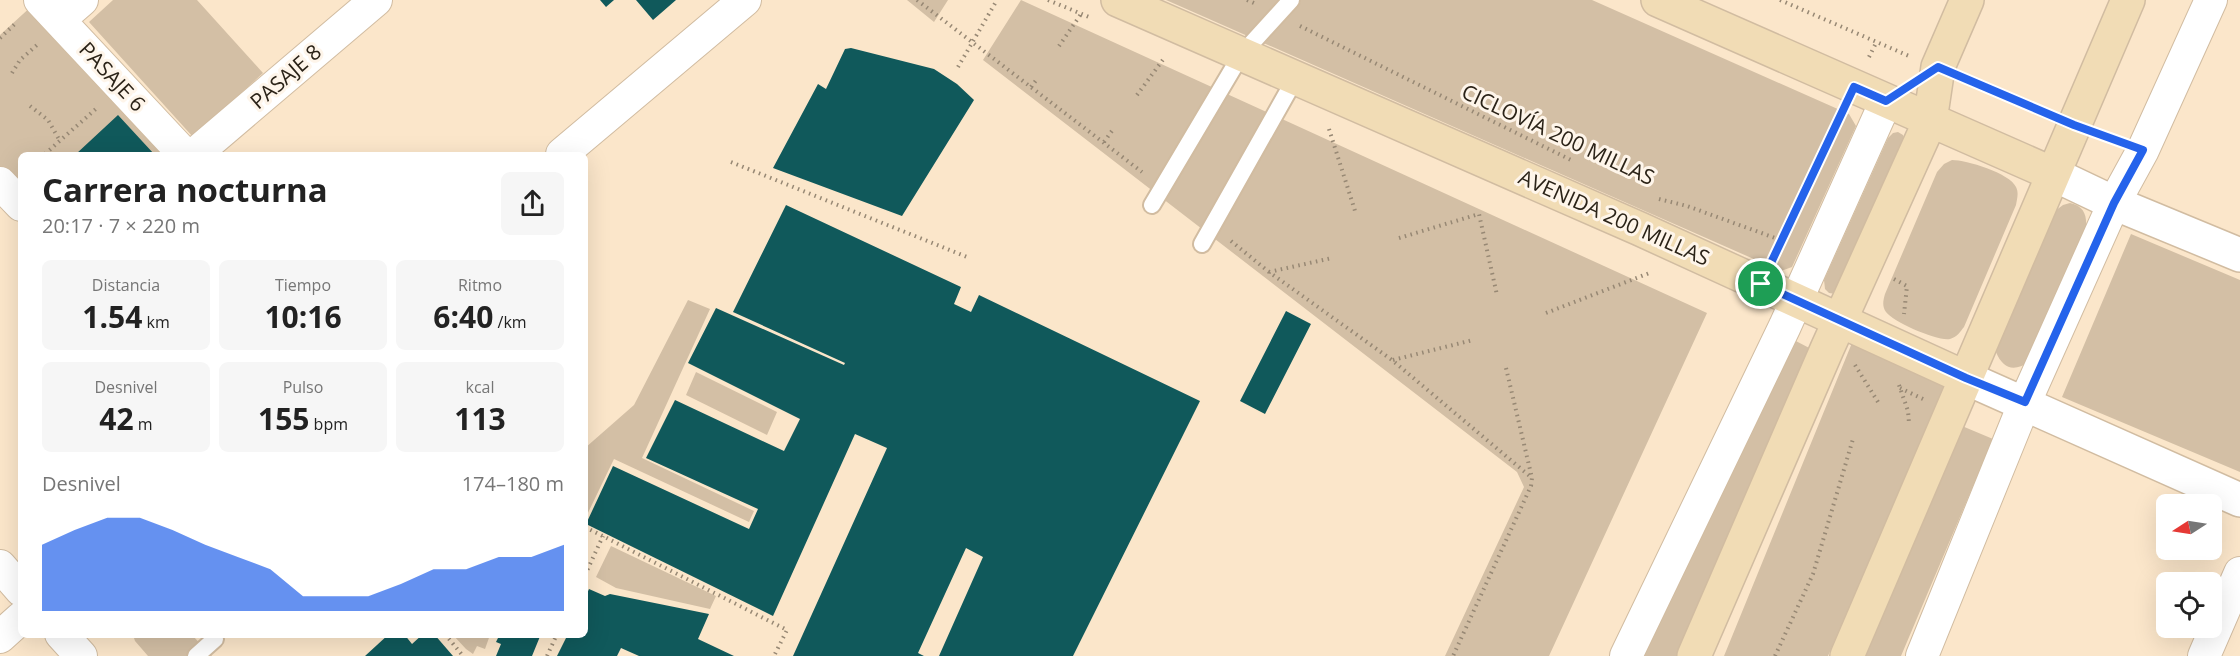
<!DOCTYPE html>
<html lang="es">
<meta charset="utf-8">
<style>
body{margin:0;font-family:"Open Sans",sans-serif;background:#f6f6f6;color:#222;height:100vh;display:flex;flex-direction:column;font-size:22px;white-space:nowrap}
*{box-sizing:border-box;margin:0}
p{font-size:20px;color:#767676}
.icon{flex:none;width:33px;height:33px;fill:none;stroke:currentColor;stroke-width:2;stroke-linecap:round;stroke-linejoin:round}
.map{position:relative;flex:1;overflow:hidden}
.drawer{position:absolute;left:18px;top:152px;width:570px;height:486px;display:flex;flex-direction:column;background:#fff;border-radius:9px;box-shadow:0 6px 24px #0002}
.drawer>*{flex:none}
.needle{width:39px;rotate:258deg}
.fabs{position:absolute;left:2156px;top:494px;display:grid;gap:12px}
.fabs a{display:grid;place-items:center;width:66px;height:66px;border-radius:9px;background:#fff;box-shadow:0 6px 24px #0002;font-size:30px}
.pin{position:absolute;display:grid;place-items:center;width:51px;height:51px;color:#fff;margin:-26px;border:3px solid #fff;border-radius:50%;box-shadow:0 2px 6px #0007}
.round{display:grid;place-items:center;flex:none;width:63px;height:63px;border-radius:9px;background:#f6f6f6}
.headline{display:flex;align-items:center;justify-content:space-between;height:102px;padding:0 24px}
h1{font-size:33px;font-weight:700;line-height:45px}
.figures{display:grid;grid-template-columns:repeat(3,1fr);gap:9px;height:102px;padding:6px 24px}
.figures div{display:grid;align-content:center;border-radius:9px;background:#f6f6f6;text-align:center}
.figures b{font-size:30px;font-weight:700}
.figures small{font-size:16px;font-weight:400}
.figures p{font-size:16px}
.chart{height:168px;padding:12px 24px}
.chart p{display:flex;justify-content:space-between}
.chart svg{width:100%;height:108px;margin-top:6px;fill:#2563eb;opacity:.7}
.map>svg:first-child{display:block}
.green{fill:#d3bfa5}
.building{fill:#10595b}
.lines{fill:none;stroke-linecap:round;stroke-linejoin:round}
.service-casing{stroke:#d1bca1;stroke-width:20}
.minor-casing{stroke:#d1bca1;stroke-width:34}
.tertiary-casing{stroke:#d1bca1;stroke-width:36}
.secondary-casing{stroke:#d1bca1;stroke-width:36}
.path{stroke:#978874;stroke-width:4;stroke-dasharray:1.5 4.5;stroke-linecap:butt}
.service{stroke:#fff;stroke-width:16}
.minor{stroke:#fff;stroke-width:32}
.tertiary{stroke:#fff;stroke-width:33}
.secondary{stroke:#f1dcb5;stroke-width:33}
.route-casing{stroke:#fff;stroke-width:12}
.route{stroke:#2563eb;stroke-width:8}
.labels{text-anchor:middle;stroke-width:6;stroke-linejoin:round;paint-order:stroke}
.street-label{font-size:21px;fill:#2b2318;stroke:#fef5ea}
</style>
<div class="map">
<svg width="2240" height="656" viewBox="0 0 2240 656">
<rect width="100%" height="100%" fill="#fbe6ca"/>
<path class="green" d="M113,0H197L263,73L193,137L89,22Z
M907,0H948L934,22Z
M1021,0L1707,313L1549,656H1445L1524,487L1517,472L983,60Z
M1166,0H1592L1849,114L1856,126L1792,267L1781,271Z
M34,4L172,154H21V193L0,170V35Z
M1898,132L1903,135L1905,141L1836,294L1829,293L1825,289L1824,280L1888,138L1893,133Z
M1952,160C1966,160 2010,173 2016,187C2019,193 2017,199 2016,205L1964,327C1960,332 1957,337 1950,339C1939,342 1893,322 1886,312C1882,306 1883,301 1885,294L1937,172L1944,164Z
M2070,203C2084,206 2087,215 2086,228L2029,362C2014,372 2003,369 1996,352L2055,211L2063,205Z
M2131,234L2240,280V472L2062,397Z
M688,300L710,309L642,458L754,511L749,522L614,459L585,519V448L634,405Z
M1854,338L1947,382L1828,656H1724Z
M1792,339L1817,352L1686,656H1643Z
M696,372L777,412L767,435L686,395Z
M1962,426L1993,439L1901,656H1865Z
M611,546L716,596L710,609L616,588L596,577Z
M133,635H192L212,656H148L135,641Z
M453,635H490L485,649L477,646L473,654L466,649Z"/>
<path class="building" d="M600,0H614L606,7Z
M636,0H676L653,20Z
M851,48L934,69L957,84L974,100L902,216L773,168L818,84L826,89L845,49Z
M118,115L154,154H76Z
M786,205L961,287L954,304L971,312L979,295L1200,401L1073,656H939L983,557L966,548L918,653L924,656H793L887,448L855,434L773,616L586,524L613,466L749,529L758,509L646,458L675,400L784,451L800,419L688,363L716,308L844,365L845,363L733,312Z
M1286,311L1311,324L1265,414L1240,401Z
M589,589L605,596L610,594L709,614L698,639L734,656H639L621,648L617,656H557L568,634H585V598Z
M389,634H404L412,644L423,634H434L453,656H365Z
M500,634H541L532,656H496L501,644L496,642Z"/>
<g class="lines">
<g class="service-casing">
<path id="service" d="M1152,205L1241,55L1291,0
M1202,244L1295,79
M196,656L215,639"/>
</g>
<g class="minor-casing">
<path id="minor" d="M40,0L184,154
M59,20L82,0
M195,154L376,0
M562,154L745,0
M0,183L21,205
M0,566L21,590
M61,634L81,656
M0,637L21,618
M1626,656L1785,326L1886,101
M1922,656L2025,402L2114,203L2143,150L2211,0
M2204,656L2240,573"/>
</g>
<g class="tertiary-casing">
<path id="tertiary" d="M2053,174L2114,203L2240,255
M1966,378L2240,500"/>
</g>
<g class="secondary-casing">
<path id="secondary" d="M1118,0L1640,229L1966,378
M1658,0L2053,174
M1694,656L1827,349L1930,121L1938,67L1967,0
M1847,656L2128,0"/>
</g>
<path class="path" d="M917,0L1142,172
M1048,0L1089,17
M1247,0L1256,4
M1780,0L1909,56
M1300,26L1573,161
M0,38L17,22
M1059,46L1081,14
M1869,57L1876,43
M958,67L997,0
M12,73L20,60L37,45
M1968,80L2044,112
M1031,87L1037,79
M1137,95L1165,57
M30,106L48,120L60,141
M1329,129L1356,214
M1104,142L1114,128
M45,154L98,107
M731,162L967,257
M1659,199L1687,206L1789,243
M1399,238L1479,214L1497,295
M1231,241L1269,272L1392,360L1532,478L1531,486L1453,656
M1774,255L1838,121
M1269,272L1332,258
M1894,279L1907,286L1904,314
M1546,313L1652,272
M1393,360L1473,340
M1855,365L1878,402
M1506,368L1532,478
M1899,385L1908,411L1909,423
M1900,388L1923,399
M585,527L787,630L774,656
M585,575L603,536
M445,634L463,656
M547,656L557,634
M1775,656L1813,574L1853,439"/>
<use href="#service" class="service"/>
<use href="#minor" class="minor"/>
<use href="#tertiary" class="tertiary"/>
<use href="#secondary" class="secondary"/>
</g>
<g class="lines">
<g class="route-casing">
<path id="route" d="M1938,67L2074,125L2143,150L2114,203L2025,402L1966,378L1761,284L1854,87L1886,101Z"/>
</g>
<use href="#route" class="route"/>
</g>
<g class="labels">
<g class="street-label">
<text transform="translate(112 77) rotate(47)" y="7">PASAJE 6</text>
<text transform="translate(286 77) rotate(-41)" y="7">PASAJE 8</text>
<text transform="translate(1558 135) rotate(25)" y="7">CICLOVÍA 200 MILLAS</text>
<text transform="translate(1614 218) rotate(24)" y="7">AVENIDA 200 MILLAS</text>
</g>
</g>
</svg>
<div class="fabs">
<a><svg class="needle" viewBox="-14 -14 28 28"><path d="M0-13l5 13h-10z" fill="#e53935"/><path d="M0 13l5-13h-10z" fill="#767676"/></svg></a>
<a><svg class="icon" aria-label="locate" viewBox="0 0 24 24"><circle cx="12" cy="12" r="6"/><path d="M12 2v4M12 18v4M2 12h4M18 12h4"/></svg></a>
</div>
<div class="pin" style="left:1761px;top:284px;background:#1e9e55"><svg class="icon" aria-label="arrive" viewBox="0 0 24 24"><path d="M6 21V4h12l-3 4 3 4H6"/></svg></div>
<section class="drawer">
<div class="headline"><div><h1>Carrera nocturna</h1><p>20:17 · 7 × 220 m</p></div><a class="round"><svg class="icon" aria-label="share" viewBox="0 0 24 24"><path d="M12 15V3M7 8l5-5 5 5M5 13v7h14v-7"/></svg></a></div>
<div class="figures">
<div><p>Distancia</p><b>1.54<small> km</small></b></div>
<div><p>Tiempo</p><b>10:16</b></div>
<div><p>Ritmo</p><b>6:40<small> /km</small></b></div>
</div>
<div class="figures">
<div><p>Desnivel</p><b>42<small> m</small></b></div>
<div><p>Pulso</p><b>155<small> bpm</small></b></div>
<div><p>kcal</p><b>113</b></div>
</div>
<div class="chart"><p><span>Desnivel</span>174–180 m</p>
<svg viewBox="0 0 160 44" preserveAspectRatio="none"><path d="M0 44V17L10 11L20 6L30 6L40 11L50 17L60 22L70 27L80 38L90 38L100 38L110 33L120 27L130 27L140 22L150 22L160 17V44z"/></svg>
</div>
</section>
</div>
